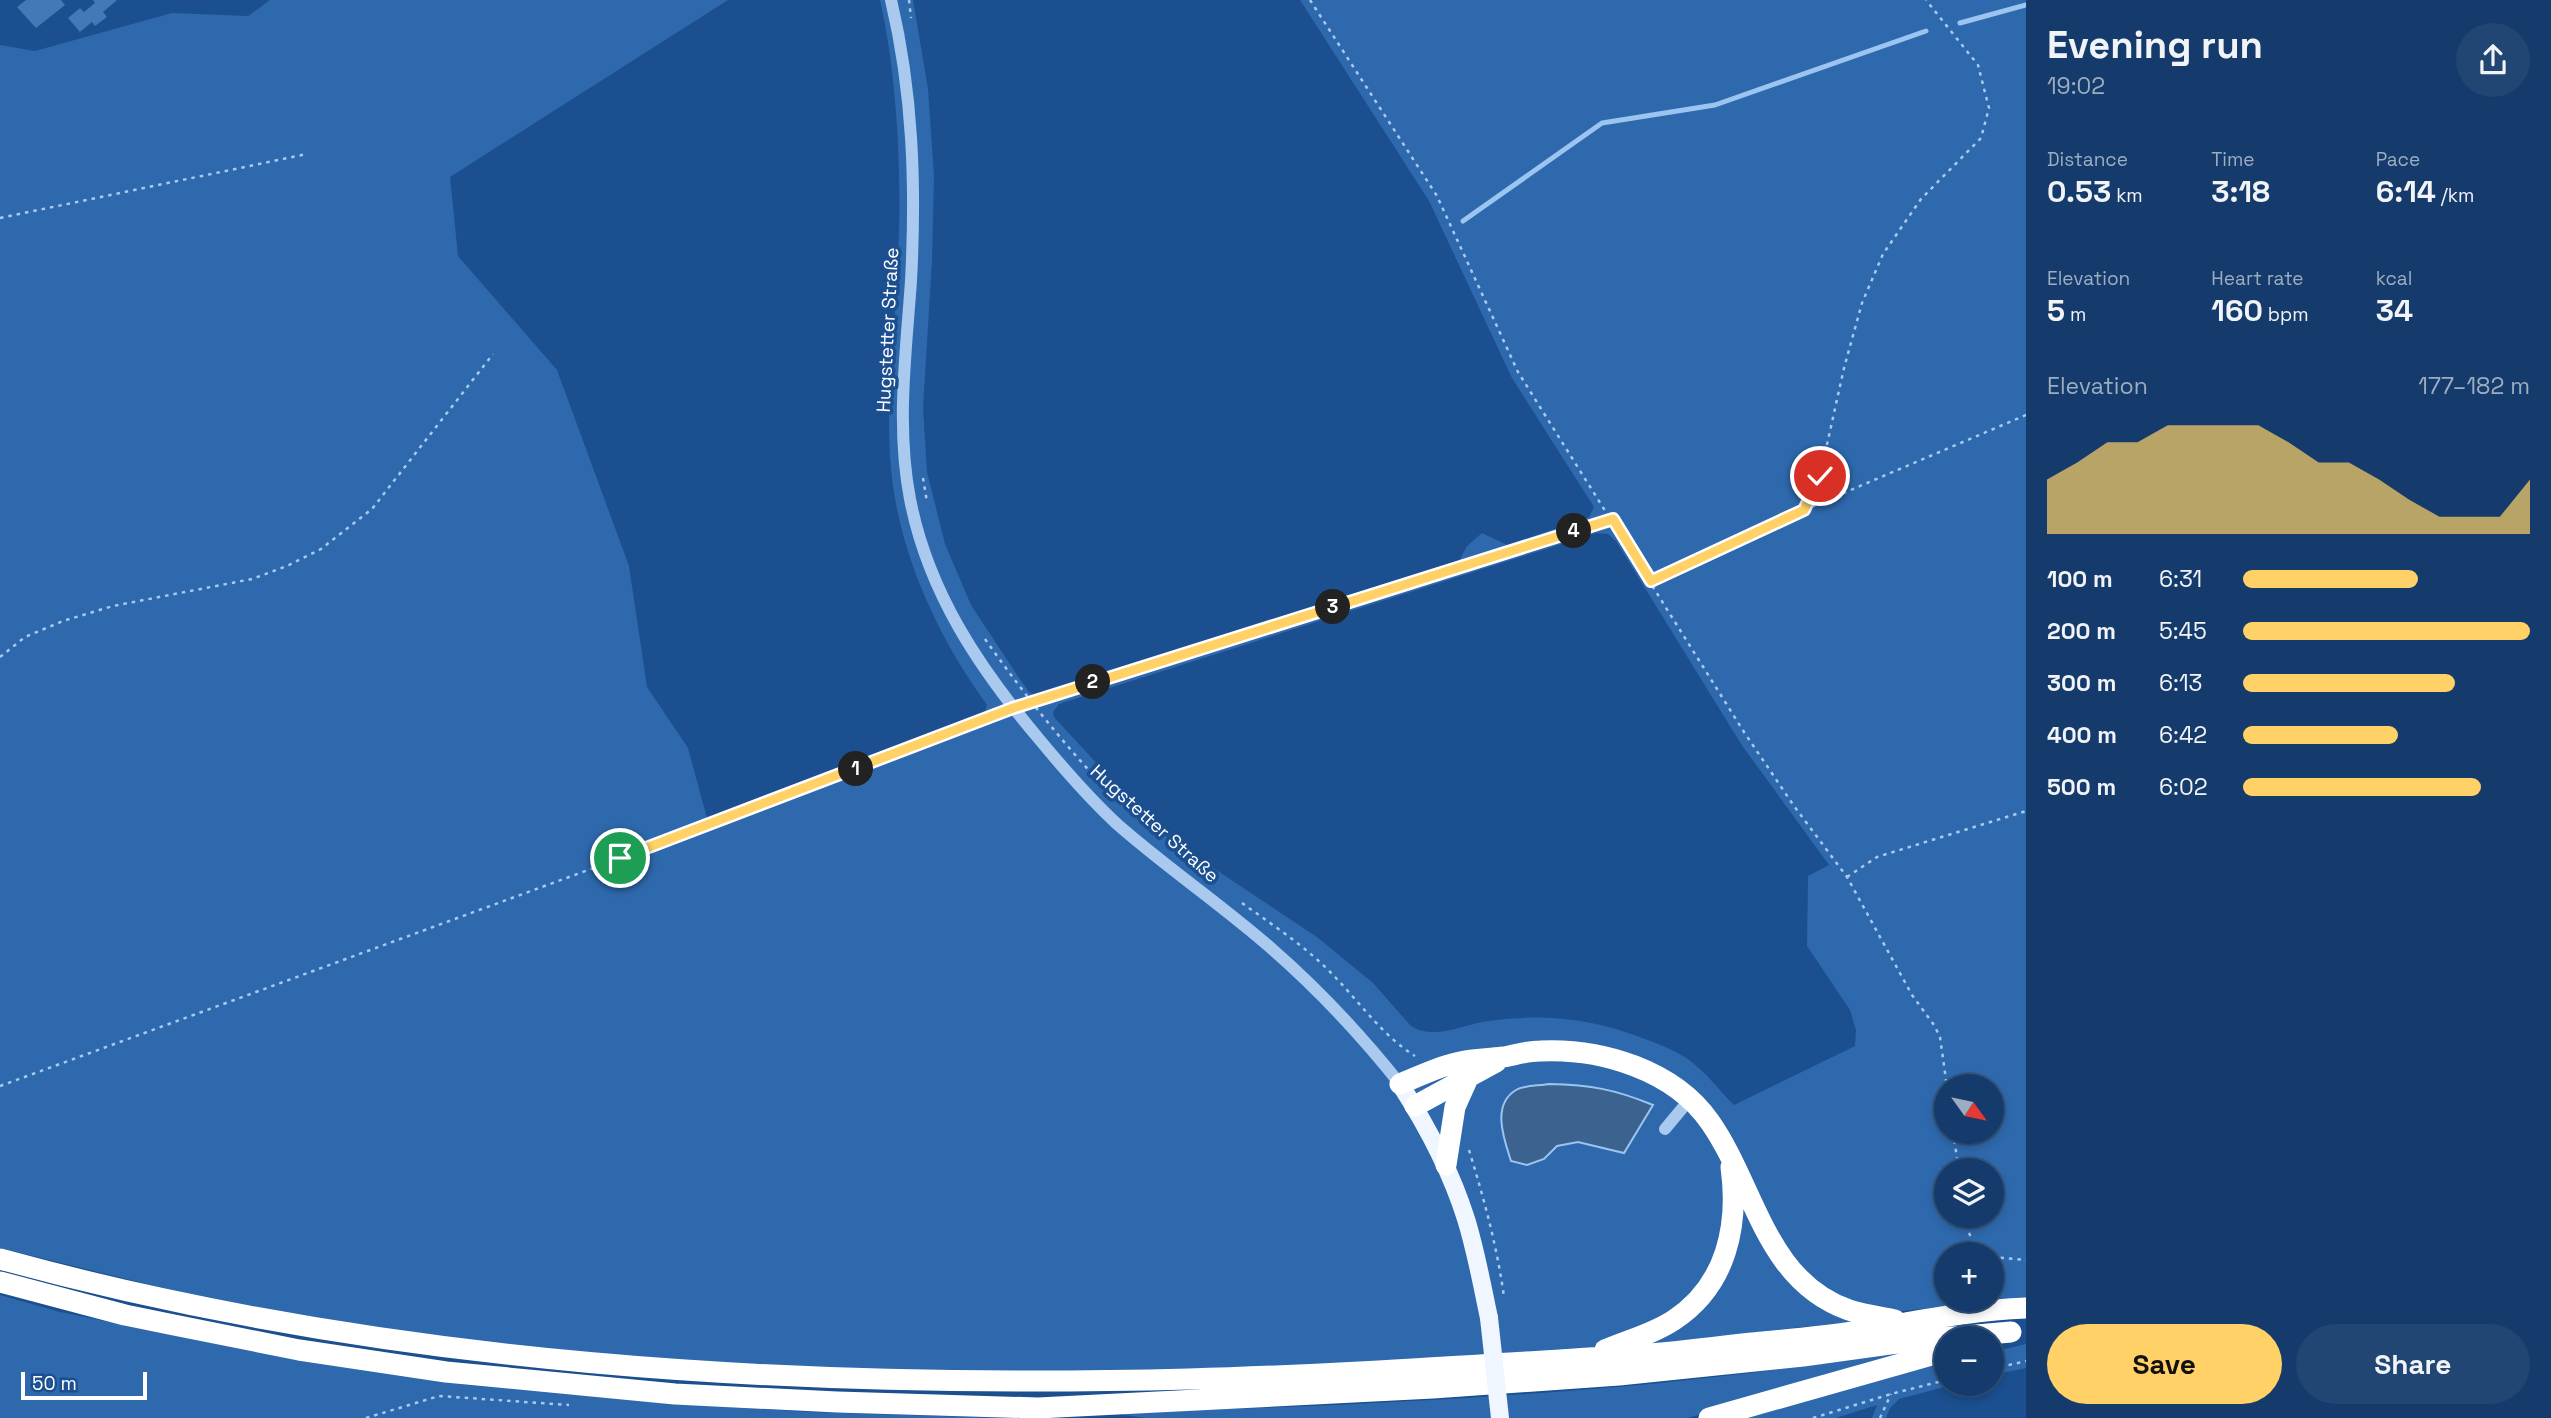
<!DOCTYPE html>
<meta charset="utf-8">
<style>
body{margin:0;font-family:"Space Grotesk",sans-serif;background:#214673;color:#f1f3f6;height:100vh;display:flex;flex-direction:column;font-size:26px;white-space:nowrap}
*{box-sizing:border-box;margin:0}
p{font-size:23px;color:#9dadc1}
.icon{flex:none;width:38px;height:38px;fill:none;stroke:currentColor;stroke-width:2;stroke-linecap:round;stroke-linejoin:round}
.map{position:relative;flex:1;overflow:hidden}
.details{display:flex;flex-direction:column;background:#143b6b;width:525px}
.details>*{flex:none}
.needle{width:46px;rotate:123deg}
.tools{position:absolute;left:1934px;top:1074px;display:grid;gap:14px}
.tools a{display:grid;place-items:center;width:70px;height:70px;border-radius:50%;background:#143b6b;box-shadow:0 4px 10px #0003,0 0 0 2px #33557e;font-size:35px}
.scale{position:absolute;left:21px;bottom:18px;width:126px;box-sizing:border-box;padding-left:7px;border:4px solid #fff;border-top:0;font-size:19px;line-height:24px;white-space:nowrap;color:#fff;-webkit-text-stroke:5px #1b4f8f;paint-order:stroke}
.pin{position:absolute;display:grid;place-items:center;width:60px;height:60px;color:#fff;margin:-30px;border:4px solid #fff;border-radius:50%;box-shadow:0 2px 7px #0007}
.km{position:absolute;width:35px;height:35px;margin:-18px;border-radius:50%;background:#222;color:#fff;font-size:19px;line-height:35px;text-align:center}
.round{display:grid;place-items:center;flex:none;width:74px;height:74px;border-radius:37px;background:#214673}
.head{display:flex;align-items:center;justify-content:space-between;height:119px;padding:0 21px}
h1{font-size:38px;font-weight:700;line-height:52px}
.stats{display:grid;grid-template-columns:repeat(3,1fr);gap:10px;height:119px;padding:7px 21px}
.stats div{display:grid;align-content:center}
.stats b{font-size:30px;font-weight:700}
.stats small{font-size:19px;font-weight:400}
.stats p{font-size:19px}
.chart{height:196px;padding:14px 21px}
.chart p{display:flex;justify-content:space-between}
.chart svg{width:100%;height:126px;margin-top:7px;fill:#ffd166;opacity:.7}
.action{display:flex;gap:14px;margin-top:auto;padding:14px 21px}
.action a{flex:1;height:80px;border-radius:42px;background:#ffd166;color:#111;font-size:28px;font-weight:700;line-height:80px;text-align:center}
.action a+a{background:#214673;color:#f1f3f6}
ul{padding:0 21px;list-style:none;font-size:23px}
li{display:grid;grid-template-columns:112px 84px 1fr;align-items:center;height:52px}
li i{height:18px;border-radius:9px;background:#ffd166}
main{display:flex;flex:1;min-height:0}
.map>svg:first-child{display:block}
.green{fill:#2e69ad;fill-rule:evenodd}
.water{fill:#3c6290;stroke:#9cc4f0;stroke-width:2}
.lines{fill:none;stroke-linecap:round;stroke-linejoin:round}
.stream{stroke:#9cc4f0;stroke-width:5}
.building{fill:#4478b7}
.path{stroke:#a9c9ee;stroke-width:2.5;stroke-dasharray:3.5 5;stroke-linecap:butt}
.minor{stroke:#a9c9ee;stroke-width:12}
.major{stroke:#f0f6ff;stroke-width:18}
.highway{stroke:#fff;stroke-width:21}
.major-bridge{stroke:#f0f6ff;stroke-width:18}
.route-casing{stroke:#fff;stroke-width:14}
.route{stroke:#ffd166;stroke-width:9}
.labels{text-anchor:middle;stroke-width:7;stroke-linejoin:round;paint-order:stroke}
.street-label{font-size:19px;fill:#fff;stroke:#1b4f8f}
</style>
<main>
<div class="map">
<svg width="2026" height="1418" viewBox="0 0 2026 1418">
<rect width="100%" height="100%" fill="#1b4f8f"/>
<path class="green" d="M270,0H728L450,177L458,256L557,370L629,566L647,687L688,748L708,822L978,719L985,712L987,705C935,633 895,545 890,456C886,390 896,324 898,259C902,177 898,80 880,0H913L928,89L934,176L932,260L923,408L927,472L945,544L971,605L1015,672L1029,692L1034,695L1454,565L1459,561L1467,546L1482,533L1507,545L1589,517L1594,507L1512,378L1429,201L1300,0H2026V1298L1893,1312L1851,1325L1811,1326L1670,1342L1472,1355L1368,1366L980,1374L610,1358L440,1338L212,1300L0,1248V45L35,51L172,13L248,16ZM1596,533L1608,534L1616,541L1741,744L1829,865L1808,876L1807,946L1850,1010L1856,1030L1855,1046L1734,1105C1720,1091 1708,1075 1693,1063C1680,1052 1661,1045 1645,1039C1594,1019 1543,1013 1489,1021C1464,1024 1434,1041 1411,1026L1373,983L1317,937L1206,863L1123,792L1054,717L1053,712L1059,704ZM1946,1087H1992V1132H1946ZM1946,1171H1992V1216H1946ZM1946,1255H1992V1300H1946Z
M0,1295L60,1312L294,1359L467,1385L678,1404L811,1412L1005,1418H0Z
M2026,1344V1368L1992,1375V1352Z
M1912,1352L1842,1376L1687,1418H1146L1124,1415V1412C1289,1408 1453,1401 1617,1387C1716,1378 1814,1365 1912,1352Z
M1946,1361V1384H1956L1899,1399L1890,1408L1886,1418H1872L1877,1405L1836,1418H1735Z"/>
<path class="water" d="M1549,1084C1591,1085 1614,1089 1653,1105L1624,1153L1578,1142L1557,1146L1544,1159L1527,1165L1511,1161C1504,1139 1491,1105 1516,1090C1524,1085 1539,1086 1549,1084Z"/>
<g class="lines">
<path class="stream" d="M1960,23L2026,5
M1463,221L1602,123L1715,105L1926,31"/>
</g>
<path class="building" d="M26,0H61L65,5L36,28L17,7Z
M93,0H117L103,12L107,17L95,26L92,22L80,32L68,18L80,8L84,12L95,3Z"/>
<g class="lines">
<path class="path" d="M909,0L911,18
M1310,0L1437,196L1518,372L1744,732L1794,806L1847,877L1912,995L1934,1025L1940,1037L1947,1087
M0,218L307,154
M923,478L927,502
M1804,510L2026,415
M1651,581L1804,510L1820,476L1844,368L1862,303L1883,254L1921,199L1981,138L1989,108L1978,65L1926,0
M985,639C1031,704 1081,767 1139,821
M0,657L25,637L63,621L113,606L252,579L287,566L321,549L372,509L493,354
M1030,702L1613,519
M1847,877L1877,857L2026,811
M1242,903C1274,926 1308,948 1335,977C1361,1004 1383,1036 1415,1056
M0,1086L708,826L1000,713
M1953,1132L1959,1171
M1469,1150C1484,1199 1497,1246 1504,1297
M1966,1216C1968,1231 1971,1247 1985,1255
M1992,1257L2026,1260
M1992,1369L2026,1361
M366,1418L439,1396L569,1405
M1813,1418L1891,1394L1946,1380
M1880,1418L1891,1394"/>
<path class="minor" d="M891,0C913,92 916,186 911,281C906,353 896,427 910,499C928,592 979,668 1039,739C1063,768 1089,798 1117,824C1167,868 1222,905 1272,949C1319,990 1361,1035 1400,1084
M1665,1129L1690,1099"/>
<path class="major" d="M1400,1084C1427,1126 1451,1171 1466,1219C1476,1251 1482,1285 1489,1318"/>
<path class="highway" d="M1400,1084C1420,1076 1439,1066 1460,1062C1474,1059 1489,1059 1503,1057C1515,1055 1527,1051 1540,1051C1601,1048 1674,1070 1710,1122C1755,1186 1765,1281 1849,1310C1864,1315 1880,1317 1895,1320
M1415,1106L1496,1062
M1446,1165L1455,1107L1468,1078
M0,1259C386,1365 790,1389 1189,1379C1339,1375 1489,1364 1639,1355C1677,1352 1714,1347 1752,1343C1785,1340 1820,1337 1853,1332C1910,1323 1968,1310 2026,1308
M0,1282L125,1315L174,1325L299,1350L446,1372L675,1394L837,1402L1038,1408L1433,1388L1619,1375L1803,1356L1919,1340L2011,1332
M1605,1350C1628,1340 1653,1334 1674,1320C1727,1285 1739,1225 1731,1167
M1709,1418L1946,1351"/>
<path class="major-bridge" d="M1489,1318L1500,1418"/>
</g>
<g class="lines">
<g class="route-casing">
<path id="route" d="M620,858L1013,708L1613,519L1651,581L1804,510L1820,476"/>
</g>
<use href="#route" class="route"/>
</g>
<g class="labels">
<g class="street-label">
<text transform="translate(887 330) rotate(-87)" y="7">Hugstetter Straße</text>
<text transform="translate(1155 823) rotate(42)" y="7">Hugstetter Straße</text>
</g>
</g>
</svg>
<div class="tools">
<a><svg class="needle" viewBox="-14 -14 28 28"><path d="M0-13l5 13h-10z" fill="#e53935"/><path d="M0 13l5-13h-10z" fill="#9dadc1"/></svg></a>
<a><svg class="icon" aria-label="layers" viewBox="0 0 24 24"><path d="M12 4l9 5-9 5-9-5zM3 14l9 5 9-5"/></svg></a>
<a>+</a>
<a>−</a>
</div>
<div class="scale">50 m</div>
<div class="pin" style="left:620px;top:858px;background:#1e9e55"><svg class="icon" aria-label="arrive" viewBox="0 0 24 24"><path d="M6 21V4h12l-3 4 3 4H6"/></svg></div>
<div class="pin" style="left:1820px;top:476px;background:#d93025"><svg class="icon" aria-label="check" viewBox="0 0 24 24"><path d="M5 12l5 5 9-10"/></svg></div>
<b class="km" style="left:856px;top:769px">1</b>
<b class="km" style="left:1093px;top:682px">2</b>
<b class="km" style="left:1333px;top:607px">3</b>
<b class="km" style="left:1574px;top:531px">4</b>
</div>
<section class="details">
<div class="head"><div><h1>Evening run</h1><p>19:02</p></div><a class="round"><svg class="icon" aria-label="share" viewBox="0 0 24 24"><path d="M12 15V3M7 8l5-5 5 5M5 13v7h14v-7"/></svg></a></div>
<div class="stats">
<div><p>Distance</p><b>0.53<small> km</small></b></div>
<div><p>Time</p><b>3:18</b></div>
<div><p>Pace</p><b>6:14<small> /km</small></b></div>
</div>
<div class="stats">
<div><p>Elevation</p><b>5<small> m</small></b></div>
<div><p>Heart rate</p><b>160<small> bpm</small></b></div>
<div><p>kcal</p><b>34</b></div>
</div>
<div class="chart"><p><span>Elevation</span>177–182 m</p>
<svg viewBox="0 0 160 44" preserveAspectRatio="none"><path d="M0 44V25L10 19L20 12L30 12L40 6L50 6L60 6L70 6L80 12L90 19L100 19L110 25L120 32L130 38L140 38L150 38L160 25V44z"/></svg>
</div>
<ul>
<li><b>100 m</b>6:31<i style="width:61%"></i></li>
<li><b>200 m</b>5:45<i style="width:100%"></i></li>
<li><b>300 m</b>6:13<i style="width:74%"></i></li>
<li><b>400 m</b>6:42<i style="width:54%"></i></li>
<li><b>500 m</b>6:02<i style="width:83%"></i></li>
</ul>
<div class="action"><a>Save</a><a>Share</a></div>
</section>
</main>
